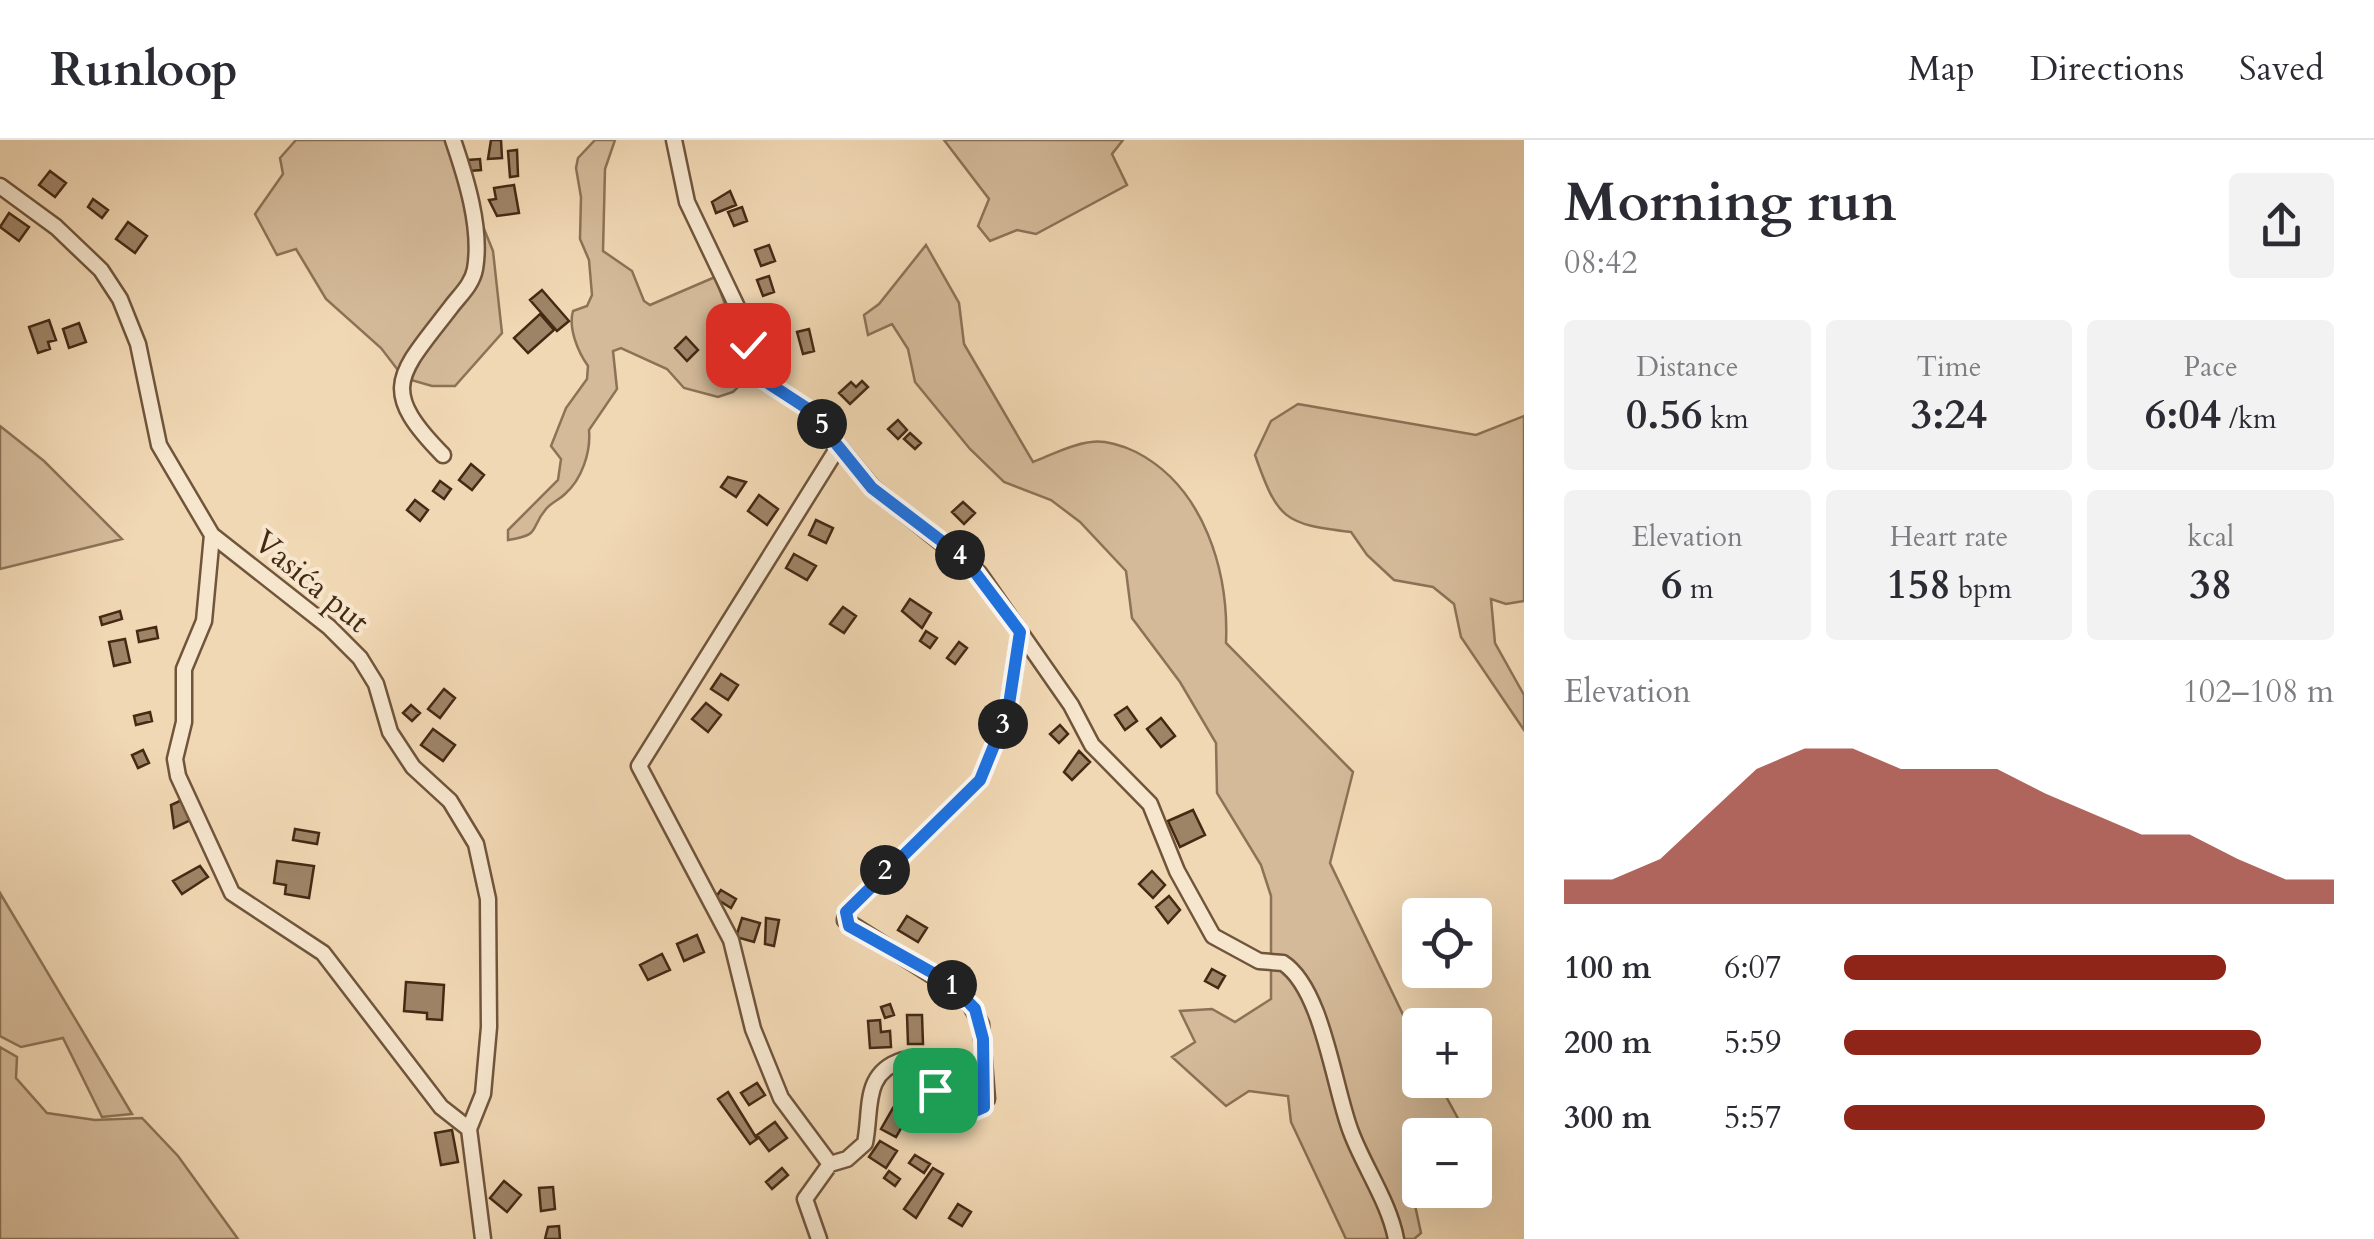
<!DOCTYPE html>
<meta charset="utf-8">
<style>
body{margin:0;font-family:Cardo,serif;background:#f2f2f3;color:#2b2b33;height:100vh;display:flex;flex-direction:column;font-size:38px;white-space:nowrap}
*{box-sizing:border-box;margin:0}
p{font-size:32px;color:#7c7c81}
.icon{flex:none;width:55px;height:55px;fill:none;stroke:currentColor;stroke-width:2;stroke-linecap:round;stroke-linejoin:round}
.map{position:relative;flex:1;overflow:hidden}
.side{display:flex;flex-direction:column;background:#fff;width:850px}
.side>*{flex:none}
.controls{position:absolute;left:1402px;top:758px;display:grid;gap:20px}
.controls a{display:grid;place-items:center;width:90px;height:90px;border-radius:10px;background:#fff;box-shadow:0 10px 40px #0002;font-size:50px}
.pin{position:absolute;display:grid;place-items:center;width:85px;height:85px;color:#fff;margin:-42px;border-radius:20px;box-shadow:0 5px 15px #0006}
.km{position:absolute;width:50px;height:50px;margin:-25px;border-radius:50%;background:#222;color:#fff;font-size:28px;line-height:50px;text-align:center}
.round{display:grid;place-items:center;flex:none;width:105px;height:105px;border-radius:10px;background:#f2f2f3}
.summary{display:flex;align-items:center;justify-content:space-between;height:170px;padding:0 40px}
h1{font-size:55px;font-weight:700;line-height:75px}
.stats{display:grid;grid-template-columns:repeat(3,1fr);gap:15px;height:170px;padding:10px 40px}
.stats div{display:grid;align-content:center;border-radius:10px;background:#f2f2f3;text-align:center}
.stats b{font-size:42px;font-weight:700}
.stats small{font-size:28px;font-weight:400}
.stats p{font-size:28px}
.chart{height:280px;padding:20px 40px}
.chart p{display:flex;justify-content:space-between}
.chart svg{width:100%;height:180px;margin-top:10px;fill:#8f2418;opacity:.7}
ul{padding:0 40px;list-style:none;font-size:32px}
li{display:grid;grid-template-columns:160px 120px 1fr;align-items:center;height:75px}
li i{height:25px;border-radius:12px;background:#8f2418}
header{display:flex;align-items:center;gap:60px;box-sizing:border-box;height:140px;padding:0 50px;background:#fff;border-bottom:2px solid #e1e1e2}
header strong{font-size:48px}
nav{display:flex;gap:55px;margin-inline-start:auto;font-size:35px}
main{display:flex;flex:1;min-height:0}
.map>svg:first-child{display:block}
.green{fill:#d4ba99;stroke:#8c7256;stroke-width:2.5}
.building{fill:#9e8467;stroke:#452913;stroke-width:2.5}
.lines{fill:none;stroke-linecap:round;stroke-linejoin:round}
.street-casing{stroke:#70553b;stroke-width:19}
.street{stroke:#f6e6ce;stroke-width:14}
.route-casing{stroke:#fff;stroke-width:20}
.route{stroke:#1a73e8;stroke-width:12}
.labels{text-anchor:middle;stroke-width:8;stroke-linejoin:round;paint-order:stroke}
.street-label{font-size:32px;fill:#452913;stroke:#f6e6ce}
</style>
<header>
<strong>Runloop</strong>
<nav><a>Map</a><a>Directions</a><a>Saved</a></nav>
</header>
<main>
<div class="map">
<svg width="1524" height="1099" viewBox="0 0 1524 1099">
<rect width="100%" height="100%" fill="#f1d8b4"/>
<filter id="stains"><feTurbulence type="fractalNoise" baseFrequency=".002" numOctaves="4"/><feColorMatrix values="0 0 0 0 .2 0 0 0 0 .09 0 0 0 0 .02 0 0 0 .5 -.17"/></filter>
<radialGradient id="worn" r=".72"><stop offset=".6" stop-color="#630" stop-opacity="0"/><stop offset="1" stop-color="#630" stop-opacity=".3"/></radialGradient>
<path class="green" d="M296,0H448L493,111L502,193L455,246H432L404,238L381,208L326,159L296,109L277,115L255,74L283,34L280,18Z
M595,0H615L605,29L603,111L632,131L644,161L650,165L715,137L751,235L733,252L718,257L684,248L667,229L621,208L613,211L617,249L589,290C591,312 582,339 565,354C559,360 552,362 546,369C529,389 542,395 508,400V390L558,340L561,319L551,306L566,268L587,239L588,226C578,212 568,188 573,171L587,166L592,155L589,120L580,99L581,57L576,28L578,18Z
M944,0H1123L1112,14L1127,45L1036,94L1017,90L990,101L978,86L989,59Z
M926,105L959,163L964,204L1033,322C1051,315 1072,304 1091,302C1105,300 1124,306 1136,312C1204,347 1229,431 1226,503L1353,632L1330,723L1420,910V940H1437L1467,995H1420V1037L1410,1042L1421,1093L1414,1099H1346L1291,982L1288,956L1249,951L1226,966L1172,917L1195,902L1180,871L1212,869L1235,882L1271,859V756L1261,725L1217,653L1216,603L1180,542L1132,478L1126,431L1080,382L1051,360L1004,342L970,309L915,242L908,209L892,184L868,195L864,175L879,164Z
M1298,264L1476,295L1524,276V461L1506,464L1491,459L1495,503L1524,555V590L1461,497L1454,464L1433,447L1394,440L1367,415L1351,392C1284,384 1278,380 1255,315L1271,281Z
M0,286L44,321L122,399L0,429Z
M0,753L132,974L102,977L63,898L21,907L0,896Z
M0,907L17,917L16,938L47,973L95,980L142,978L178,1016L238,1099H0Z"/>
<path class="building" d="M491,0H501L502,18L488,19Z
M517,10L518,36L510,37L508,11Z
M480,19L481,30L469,31L468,20Z
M50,31L66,43L55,57L39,45Z
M514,45L519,73L497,76L489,60L496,59L494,48Z
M730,51L736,65L716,73L712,62Z
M93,59L108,70L102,78L88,67Z
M742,67L747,81L734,86L728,72Z
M9,73L29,87L19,101L0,87Z
M128,82L147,96L135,113L116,99Z
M769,105L775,121L761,126L755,110Z
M769,136L774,152L763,156L757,140Z
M542,150L569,181L557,191L530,160Z
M540,174L554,190L528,213L514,198Z
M49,180L56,200L48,202L50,209L38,213L29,187Z
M79,183L86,202L69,208L63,189Z
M809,189L814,211L803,214L797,192Z
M686,197L698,210L687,221L675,208Z
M862,241L868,247L850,264L839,253L851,242L856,247Z
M898,280L907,290L898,299L888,289Z
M910,293L921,303L915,309L904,299Z
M471,324L484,335L472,350L459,340Z
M728,337L746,342L736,357L721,347Z
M440,341L451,349L444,359L433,351Z
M759,355L778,369L767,385L748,371Z
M415,360L428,370L420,381L407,370Z
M963,362L975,373L964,384L952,372Z
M816,380L833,388L826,403L809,395Z
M794,414L816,426L807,440L786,428Z
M910,459L931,473L922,488L902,471Z
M843,467L856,476L844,493L830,484Z
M120,471L122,479L102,485L100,477Z
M156,487L158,498L139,502L137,491Z
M926,491L937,498L930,508L920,501Z
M125,499L130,522L114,526L109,502Z
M959,502L967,508L955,524L947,518Z
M721,534L738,545L728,560L711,549Z
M444,549L455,558L440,578L428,569Z
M706,563L721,575L708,592L692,579Z
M411,565L420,573L412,581L403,573Z
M1127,567L1137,581L1125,590L1115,575Z
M150,572L152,581L136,585L134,576Z
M1161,578L1175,596L1161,607L1147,589Z
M1060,585L1068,594L1059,603L1050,594Z
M433,589L455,605L443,621L421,605Z
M143,610L149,623L138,628L132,615Z
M1079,611L1090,622L1072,640L1064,632Z
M182,660L191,680L174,688L171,665Z
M1193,670L1205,695L1180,707L1168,681Z
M295,689L319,693L317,704L293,700Z
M277,721L314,726L309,758L285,754L286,745L274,743Z
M200,726L208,737L182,754L173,741Z
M1152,731L1165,745L1153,758L1139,744Z
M721,750L736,759L731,768L715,758Z
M1169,756L1180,770L1168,783L1156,767Z
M907,776L927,788L918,802L898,790Z
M742,778L760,783L754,802L736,797Z
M766,778L779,780L774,806L765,804Z
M697,795L704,812L684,821L677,804Z
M662,814L670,830L648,840L640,825Z
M1212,829L1225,836L1218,848L1205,841Z
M406,842L444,845L442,880L427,879V873L404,871Z
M890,864L894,875L885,878L881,867Z
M907,875H922L923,904H908Z
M880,880L881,892L890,891L891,907L870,908L868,881Z
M757,943L765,955L749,965L741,953Z
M728,952L757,999L750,1004L718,959Z
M893,968L908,976L896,997L881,989Z
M775,982L787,998L769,1011L757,995Z
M452,990L458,1022L441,1025L435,993Z
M880,1001L897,1011L886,1028L869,1017Z
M915,1015L930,1024L924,1033L909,1023Z
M782,1028L788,1035L772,1049L766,1042Z
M933,1028L943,1034L916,1078L904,1069Z
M889,1031L900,1039L895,1046L884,1038Z
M504,1041L521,1055L507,1072L490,1058Z
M553,1047L555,1069L541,1071L539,1048Z
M958,1064L971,1072L962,1086L949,1078Z
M559,1086L560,1099H545L548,1087Z"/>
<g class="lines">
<g class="street-casing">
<path id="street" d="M674,0L687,62L740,173L762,239L808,269L873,348L979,433L1071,565L1092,605L1150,664L1177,731L1213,796L1259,821L1283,823C1323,849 1334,949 1351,992C1364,1027 1389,1062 1396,1099
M0,46L56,87L101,130L120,159L138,204L159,305L212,395L329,487L360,518L376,544L390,592L413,627L450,661L476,704L488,759L489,887L483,954L469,989L483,1099
M443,315C377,248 399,235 451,167C460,155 472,145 475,129C482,88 466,38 453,0
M212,395L204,481L184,529V582L175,619L178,636L232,753L323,813L441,967L469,989
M830,1024L781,958L753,889L731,800L639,626L837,309
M819,1099L805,1059L830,1024L847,1019L865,1003C872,968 862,933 903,920L915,923L953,968L975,971L987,959L981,884L966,857L845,780L846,772L980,640L1008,571L1020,492"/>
</g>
<use href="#street" class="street"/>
</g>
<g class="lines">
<g class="route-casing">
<path id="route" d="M748,205L762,239L808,269L872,348L965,419L1020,492L1008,571L980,640L846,772L849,786L949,842L975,869L983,899L984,967L975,971L952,968L935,950"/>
</g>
<use href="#route" class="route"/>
</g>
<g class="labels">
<g class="street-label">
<text transform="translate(312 441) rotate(40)" y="11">Vasića put</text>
</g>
</g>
<rect width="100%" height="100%" filter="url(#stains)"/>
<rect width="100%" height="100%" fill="url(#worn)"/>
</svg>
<div class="controls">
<a><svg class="icon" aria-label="locate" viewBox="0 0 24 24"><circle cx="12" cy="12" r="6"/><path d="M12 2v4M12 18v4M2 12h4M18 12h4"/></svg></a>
<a>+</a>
<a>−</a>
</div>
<div class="pin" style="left:935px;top:950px;background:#1e9e55"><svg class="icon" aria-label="arrive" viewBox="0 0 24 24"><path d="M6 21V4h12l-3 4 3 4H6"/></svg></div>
<div class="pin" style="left:748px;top:205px;background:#d93025"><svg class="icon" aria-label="check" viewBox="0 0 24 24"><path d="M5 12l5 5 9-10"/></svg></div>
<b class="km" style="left:952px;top:845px">1</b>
<b class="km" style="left:885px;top:730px">2</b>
<b class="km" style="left:1003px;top:584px">3</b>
<b class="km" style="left:960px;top:415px">4</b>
<b class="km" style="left:822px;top:284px">5</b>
</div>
<section class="side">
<div class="summary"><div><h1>Morning run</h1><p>08:42</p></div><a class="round"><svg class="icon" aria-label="share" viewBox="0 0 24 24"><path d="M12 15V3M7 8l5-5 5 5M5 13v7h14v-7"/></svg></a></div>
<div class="stats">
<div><p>Distance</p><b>0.56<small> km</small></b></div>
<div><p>Time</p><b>3:24</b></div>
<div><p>Pace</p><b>6:04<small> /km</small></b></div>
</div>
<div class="stats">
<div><p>Elevation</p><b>6<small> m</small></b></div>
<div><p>Heart rate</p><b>158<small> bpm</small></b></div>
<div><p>kcal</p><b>38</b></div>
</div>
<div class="chart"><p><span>Elevation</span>102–108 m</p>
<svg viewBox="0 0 160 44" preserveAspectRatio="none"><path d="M0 44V38L10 38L20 33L30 22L40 11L50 6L60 6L70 11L80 11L90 11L100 17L110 22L120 27L130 27L140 33L150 38L160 38V44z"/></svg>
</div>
<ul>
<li><b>100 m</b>6:07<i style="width:78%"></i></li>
<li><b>200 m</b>5:59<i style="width:85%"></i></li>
<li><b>300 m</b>5:57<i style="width:86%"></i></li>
</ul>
</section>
</main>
